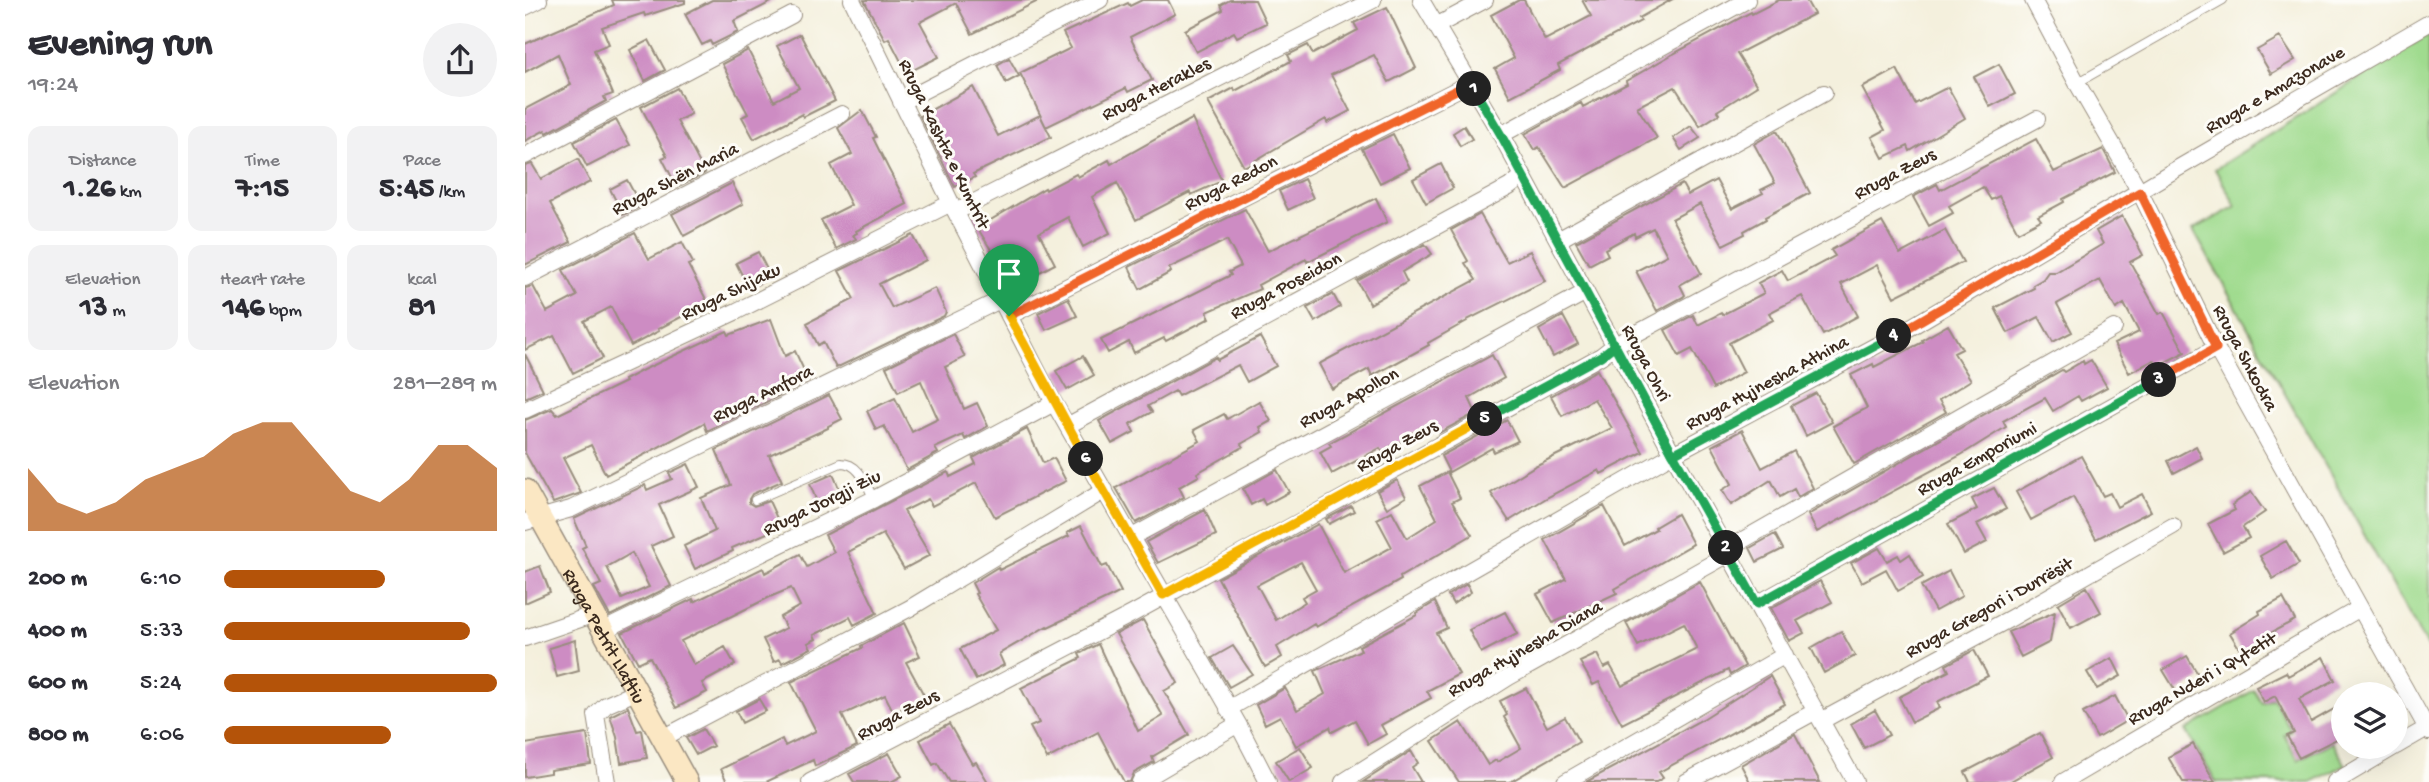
<!DOCTYPE html>
<meta charset="utf-8">
<style>
body{margin:0;font-family:"Gochi Hand",sans-serif;background:#f2f2f3;color:#2b2b33;height:100vh;display:flex;flex-direction:column;font-size:26px;white-space:nowrap}
*{box-sizing:border-box;margin:0}
p{font-size:23px;color:#7c7c81}
.icon{flex:none;width:38px;height:38px;fill:none;stroke:currentColor;stroke-width:2;stroke-linecap:round;stroke-linejoin:round}
.map{position:relative;flex:1;overflow:hidden}
.details{display:flex;flex-direction:column;background:#fff;width:525px}
.details>*{flex:none}
.fabs{position:absolute;left:1806px;top:682px;display:grid;gap:14px}
.fabs a{display:grid;place-items:center;width:77px;height:77px;border-radius:50%;background:#fff;box-shadow:0 7px 28px #0002;font-size:35px}
.pin{position:absolute;display:grid;place-items:center;width:60px;height:60px;color:#fff;margin:-72px -30px;border-radius:50% 50% 50% 0;rotate:-45deg;box-shadow:0 0 7px #0007}
.pin .icon{rotate:45deg}
.km{position:absolute;width:35px;height:35px;margin:-18px;border-radius:50%;background:#222;color:#fff;font-size:19px;line-height:35px;text-align:center}
.round{display:grid;place-items:center;flex:none;width:74px;height:74px;border-radius:37px;background:#f2f2f3}
.overview{display:flex;align-items:center;justify-content:space-between;height:119px;padding:0 28px}
h1{font-size:38px;font-weight:700;line-height:52px}
.figures{display:grid;grid-template-columns:repeat(3,1fr);gap:10px;height:119px;padding:7px 28px}
.figures div{display:grid;align-content:center;border-radius:14px;background:#f2f2f3;text-align:center}
.figures b{font-size:30px;font-weight:700}
.figures small{font-size:19px;font-weight:400}
.figures p{font-size:19px}
.chart{height:196px;padding:14px 28px}
.chart p{display:flex;justify-content:space-between}
.chart svg{width:100%;height:126px;margin-top:7px;fill:#b45309;opacity:.7}
ul{padding:0 28px;list-style:none;font-size:23px}
li{display:grid;grid-template-columns:112px 84px 1fr;align-items:center;height:52px}
li i{height:18px;border-radius:9px;background:#b45309}
main{display:flex;flex:1;min-height:0}
.map>svg:first-child{display:block}
.green{fill:#a0db8f;stroke:#6e8256;stroke-width:2}
.building{fill:#cd8cc3;fill-rule:evenodd}
.lines{fill:none;stroke-linecap:round;stroke-linejoin:round}
.service-casing{stroke:#988d7e;stroke-width:10}
.minor-casing{stroke:#988d7e;stroke-width:18}
.secondary-casing{stroke:#988d7e;stroke-width:24}
.service{stroke:#fff;stroke-width:8}
.minor{stroke:#fff;stroke-width:16}
.secondary{stroke:#fbe7c3;stroke-width:21}
.split-1-casing{stroke:#fff;stroke-width:14}
.split-2-casing{stroke:#fff;stroke-width:14}
.split-3-casing{stroke:#fff;stroke-width:14}
.split-4-casing{stroke:#fff;stroke-width:14}
.split-5-casing{stroke:#fff;stroke-width:14}
.split-6-casing{stroke:#fff;stroke-width:14}
.split-7-casing{stroke:#fff;stroke-width:14}
.split-1{stroke:#f0652b;stroke-width:9}
.split-2{stroke:#22a559;stroke-width:9}
.split-3{stroke:#22a559;stroke-width:9}
.split-4{stroke:#f0652b;stroke-width:9}
.split-5{stroke:#22a559;stroke-width:9}
.split-6{stroke:#f5b400;stroke-width:9}
.split-7{stroke:#f5b400;stroke-width:9}
.labels{text-anchor:middle;stroke-width:6;stroke-linejoin:round;paint-order:stroke}
.street-label{font-size:19px;fill:#3b2a1e;stroke:#fdfcf7}
</style>
<main>
<section class="details">
<div class="overview"><div><h1>Evening run</h1><p>19:24</p></div><a class="round"><svg class="icon" aria-label="share" viewBox="0 0 24 24"><path d="M12 15V3M7 8l5-5 5 5M5 13v7h14v-7"/></svg></a></div>
<div class="figures">
<div><p>Distance</p><b>1.26<small> km</small></b></div>
<div><p>Time</p><b>7:15</b></div>
<div><p>Pace</p><b>5:45<small> /km</small></b></div>
</div>
<div class="figures">
<div><p>Elevation</p><b>13<small> m</small></b></div>
<div><p>Heart rate</p><b>146<small> bpm</small></b></div>
<div><p>kcal</p><b>81</b></div>
</div>
<div class="chart"><p><span>Elevation</span>281–289 m</p>
<svg viewBox="0 0 160 44" preserveAspectRatio="none"><path d="M0 44V22L10 34L20 38L30 34L40 26L50 22L60 18L70 10L80 6L90 6L100 18L110 30L120 34L130 26L140 14L150 14L160 22V44z"/></svg>
</div>
<ul>
<li><b>200 m</b>6:10<i style="width:59%"></i></li>
<li><b>400 m</b>5:33<i style="width:90%"></i></li>
<li><b>600 m</b>5:24<i style="width:100%"></i></li>
<li><b>800 m</b>6:06<i style="width:61%"></i></li>
</ul>
</section>
<div class="map">
<svg width="1904" height="782" viewBox="0 0 1904 782">
<rect width="100%" height="100%" fill="#fdfcf7"/>
<filter id="ink" filterUnits="userSpaceOnUse"><feTurbulence type="fractalNoise" baseFrequency=".0143" numOctaves="2"/><feDisplacementMap in="SourceGraphic" scale="14" xChannelSelector="R" yChannelSelector="G"/><feConvolveMatrix kernelMatrix="1 2 1 2 8 2 1 2 1" color-interpolation-filters="sRGB"/></filter>
<filter id="wash" filterUnits="userSpaceOnUse"><feTurbulence type="fractalNoise" baseFrequency=".00686" numOctaves="4" result="noise"/><feDisplacementMap in="SourceGraphic" scale="28" xChannelSelector="R" yChannelSelector="G"/><feGaussianBlur stdDeviation="1.57" result="paint"/><feColorMatrix in="noise" values="0 0 0 0 0 0 0 0 0 0 0 0 0 0 0 0 0 1.4 0 .05"/><feComposite in="paint" operator="in"/></filter>
<g filter="url(#wash)">
<rect width="100%" height="100%" fill="#f4f0dd"/>
<path class="green" d="M1904,34V650L1668,230L1711,206L1690,169Z
M1729,690L1737,703L1748,698L1766,731L1759,735L1773,760L1807,742L1821,765L1786,782H1691L1661,730Z"/>
<g id="blocks">
<path class="building" d="M87,0H160V3L120,16L119,13L77,27L84,44L69,50L88,94L79,97L81,101L22,133L20,130L0,141V109L46,85L33,54L0,72V44L89,5Z
M187,0H250L209,21L213,32L187,45L185,41L177,45L160,14Z
M339,0H515L447,34L431,3L395,22L414,57L382,73L364,38L360,40Z
M617,0H643L650,14L605,37L627,80L603,92L601,88L521,127L495,73L546,48L538,33L603,3L605,6Z
M705,0H730L741,23L712,37L709,32L671,52L660,30L698,10L696,5Z
M994,0H999L1020,40L1066,16L1057,0H1146L1114,18L1116,21L1033,65L1035,70L985,97L970,69L989,58L966,15Z
M1254,0H1281L1289,14L1212,54L1232,86L1192,111L1194,114L1175,126L1150,87L1112,107L1132,138L1040,188L1014,147L1009,150L1000,134L1056,103L1058,107L1102,84L1101,81L1148,54L1226,12L1227,14Z
M862,7L891,68L864,82L849,55L806,75L825,111L802,123L801,119L719,167L683,102L709,88L710,91L766,61L763,55L783,45L788,54L833,30L829,23Z
M275,34L310,101L278,117L277,114L229,139L217,117L223,114L197,64L223,50L249,101L274,88L252,46Z
M1755,37L1770,60L1746,74L1732,50Z
M124,40L140,70L120,81L105,50Z
M484,58L494,76L481,83L472,65Z
M1474,64L1490,94L1465,107L1449,77Z
M1372,69L1390,104L1423,87L1440,118L1385,151L1383,146L1358,158L1347,137L1360,130L1337,88Z
M448,87L473,136L515,115L526,137L448,174L450,177L430,187L395,116Z
M152,88L166,114L152,121L180,173L152,187L137,158L142,156L116,107Z
M337,110L351,137L348,138L363,168L382,204L331,231L332,233L328,235L331,239L311,249L296,220L326,205L306,165L327,154L313,128Z
M667,119L697,181L666,195L665,192L611,220L592,183L567,197L585,233L558,247L543,217L514,233L530,264L482,289L469,263L473,261L445,216L451,213L457,225L520,188L521,190L551,174L553,177L584,160L586,164Z
M91,120L105,145L62,167L49,142Z
M939,126L947,139L935,146L928,133Z
M1166,126L1175,138L1156,150L1148,138Z
M1252,131L1285,193L1240,217L1241,219L1219,231L1220,234L1198,245L1175,204L1147,219L1176,273L1155,285L1160,295L1158,297L1132,311L1111,271L1142,255L1128,228L1110,237L1109,233L1080,249L1083,255L1064,265L1051,242L1157,184L1163,195L1191,180L1207,209L1238,193L1236,190L1250,183L1229,144Z
M868,134L885,168L855,183L837,149Z
M1511,139L1529,172L1578,149L1590,172L1538,199L1539,202L1513,216L1516,220L1493,232L1474,196L1466,200L1458,187L1424,206L1428,213L1404,226L1388,197L1412,184L1415,190Z
M53,159L65,182L25,203L46,242L0,265V166L7,164L16,179Z
M916,164L928,188L901,203L888,179Z
M779,179L788,198L763,210L754,191Z
M102,180L116,206L98,215L85,189Z
M207,183L218,204L159,236L147,214Z
M851,198L862,222L782,262L781,259L733,285L735,289L682,312L685,318L641,341L639,338L609,353L604,342L583,353L576,340L706,275L704,272L716,266L702,240L644,268L646,272L615,289L604,267L720,209L743,251Z
M955,214L982,262L1005,251L1020,281L942,320V321L903,343L904,345L847,376L844,369L807,389L794,364L951,280L940,263L943,261L926,230Z
M1597,216L1618,255L1605,262L1634,314L1638,312L1660,352L1633,366L1629,360L1604,373L1589,344L1614,332L1599,304L1591,309L1575,280L1532,304L1547,332L1528,342L1514,317L1483,333L1470,308L1509,288L1508,285L1518,279L1523,272H1531L1578,244L1571,231Z
M1357,222L1375,254L1420,230L1438,262L1369,297L1352,265L1316,284L1333,316L1298,335L1277,296L1244,313L1248,320L1204,343L1219,372L1188,389L1167,349L1154,356L1140,330L1168,315L1173,325L1196,313L1197,315L1239,293L1233,283L1257,270L1263,281L1310,256L1306,250Z
M110,233L124,259L157,242L168,263L163,265L183,303L133,329L134,331L106,346L86,307L59,321L78,358L48,373L29,336L0,350V288L8,286L22,312L52,296L38,270Z
M388,235L401,260L354,284L367,308L410,288L421,312L419,316L311,368L298,342L293,345L282,323L329,299L314,271Z
M900,244L907,254L877,272L882,282L845,304L832,281Z
M233,252L246,277L224,289L211,263Z
M808,294L815,307L790,322L782,308Z
M543,298L552,316L521,330L513,313Z
M1038,316L1053,344L1028,357L1014,330Z
M246,319L260,356L270,351L284,381L182,431L179,423L81,475L66,445L38,458L56,493L28,503L0,453V420L27,409L32,415L100,382L99,380L118,370L202,331L204,335Z
M1423,325L1437,349L1429,353L1446,380L1414,400L1421,412L1329,464L1308,426L1342,408L1326,375L1348,364L1349,367L1398,342L1397,340Z
M428,334L440,357L420,367L439,409L452,403L463,426L440,439L438,435L410,448L413,453L382,470L359,426L351,430L342,411L370,398L387,432L413,419L396,381L373,392L361,367Z
M735,337L751,366L722,382L713,365L653,396L650,391L623,406L627,412L605,424L609,432L587,444L574,421L691,357L692,360Z
M0,354L18,390L0,398Z
M967,355L979,378L944,398L951,413L914,433L907,423L878,438L879,440L857,451L855,448L807,474L795,452L806,446L804,443Z
M558,356L569,375L542,390L531,371Z
M1566,360L1582,387L1556,401L1553,396L1528,411L1520,398L1478,421L1481,427L1436,455L1292,532L1283,515L1537,370L1539,372L1558,361L1559,364Z
M1072,370L1118,452L1076,474L1074,470L1023,497L984,521L966,493L1010,466L1087,428L1069,399L1037,416L1026,396Z
M1291,393L1307,422L1281,436L1266,406Z
M304,395L317,419L303,426V428L244,455L257,481L227,494L224,499V503L229,506L244,501L256,527L207,548L208,551L170,569L159,546L190,531L176,498L206,485L191,450Z
M734,401L746,421L735,427L737,432L716,444L718,447L672,473L674,476L654,487L659,497L611,523L591,488L675,441L669,430L699,414L702,419Z
M982,420L993,441L969,452L967,448L924,472L916,456Z
M502,429L518,463L529,458L541,481L470,517L451,483L407,506L403,499L379,511L405,555L379,569L358,534L323,552L352,613L329,625L325,617L289,635L291,639L283,643L286,648L257,663L255,659L249,662L238,639L261,628L255,617L275,606L266,588L245,597L156,641L169,665L200,647L210,665L177,683L182,692L151,708L125,657L113,663L97,633L168,599L169,602L238,568L240,573L275,554L282,567L309,552L300,535L423,472L425,477L451,464L448,458Z
M1217,430L1237,468L1269,451L1288,488L1273,497L1269,489L1255,497L1246,480L1206,505L1197,490L1207,484L1187,446Z
M1671,446L1677,458L1649,473L1643,461Z
M1556,456L1578,496L1585,493L1592,507L1617,494L1626,511L1571,539L1548,497L1506,520L1491,492Z
M163,464L174,487L134,505L148,536L126,546L146,586L85,616L69,587L76,584L57,548L61,546L49,519L120,485L122,490L147,479L144,473ZM107,553L124,587L97,599L82,567Z
M752,470L764,492L740,505L737,499L726,505L718,489Z
M922,472L935,498L927,502L947,535L875,577L876,580L791,627L789,624L752,647L757,657L740,667L693,578L793,524L819,573L867,547L852,519L867,511L882,538L912,519L895,486ZM776,562L791,589L777,597L780,602L751,620L732,585Z
M308,474L317,495L293,505L285,484Z
M872,480L881,497L862,508L852,491Z
M1469,488L1481,509L1452,524L1462,542L1439,554L1423,524L1452,509L1447,499Z
M1726,492L1740,512L1718,527L1724,538L1698,552L1683,524L1710,510L1707,505Z
M826,506L829,511L804,524L801,519Z
M1079,506L1100,546L1131,529L1130,527L1152,514L1168,544L1090,589L1092,593L1028,623L1012,594L1041,579L1020,540Z
M680,510L691,535L633,563L621,542Z
M556,526L577,567L582,565L596,592L523,627L522,626L474,654L479,665L451,680L435,649L471,630L450,594L452,593L447,583L473,567L474,570L544,536L542,533Z
M1250,534L1258,549L1232,562L1225,548Z
M1761,541L1774,564L1748,579L1735,556Z
M1354,548L1362,561L1373,555L1376,560L1385,554L1398,577L1373,591L1361,569L1337,582L1326,563Z
M15,566L25,592L0,603V572Z
M1424,571L1437,596L1410,611L1396,586Z
M1295,581L1307,602L1272,621L1279,633L1264,641L1246,608Z
M1175,582L1220,666L1205,675L1203,670L1097,724L1074,682L1068,685L1055,662L1072,654L1079,668L1085,665L1097,686L1172,649L1159,623L1113,646L1101,623Z
M942,584L946,592L928,604L923,595Z
M1562,587L1576,612L1546,628L1533,604Z
M1758,598L1770,620L1738,637L1741,642L1719,656L1705,633L1735,614L1734,611Z
M910,602L922,628L911,633L934,674L902,691L906,698L856,725L861,734L843,744L830,720L807,732L805,727L771,746L755,716L740,724L731,705L760,688L772,710L800,694L790,671L836,650L834,646L892,615V613Z
M980,612L992,634L956,653L944,630Z
M1530,612L1525,642L1496,657L1483,632Z
M618,620L653,683L639,691L664,735L627,757L629,762L609,773L605,782H599L573,732L522,759L505,727L514,723L496,688L556,658L554,654L573,644L613,731L638,716L591,634Z
M379,623L395,656L381,662L400,697L369,713L360,695L317,715L332,746L290,766L288,760L241,782H202L196,769L257,739L260,746L291,731L266,682L337,648L336,646Z
M1316,631L1330,656L1299,673L1286,648Z
M50,640L54,671L32,677L24,648Z
M708,646L727,674L704,687L687,658Z
M1449,650L1463,676L1412,702L1415,708L1387,722L1374,697L1424,671L1421,665Z
M1662,656L1676,679L1652,693L1638,670Z
M1798,657L1810,680L1774,699L1786,722L1818,704V736L1774,758L1762,736L1769,733L1750,696L1739,702L1731,687L1761,672L1763,676Z
M1587,658L1596,676L1572,689L1562,672Z
M1245,676L1260,704L1134,772L1138,778L1131,782H1061L1178,719Z
M1001,688L1022,727L1040,717L1054,742L985,782H934L907,741L936,722L963,765L971,760L972,762L996,748L979,717L982,715L975,701Z
M1590,696L1603,720L1572,738L1558,713Z
M234,699L241,711L217,723L211,711Z
M103,707L112,731L117,730L122,758L96,763L92,737L85,716Z
M1350,710L1364,735L1339,748L1326,724Z
M424,724L447,764L451,762L463,782H424L412,763L408,765L395,740Z
M178,729L188,746L171,755L161,738Z
M1515,733L1528,757L1484,782H1445L1440,772Z
M62,734L66,764L25,770V773L0,777V744Z
M1270,734L1295,782H1225L1216,765Z
M1668,744L1690,782H1658L1643,757Z
M775,747L788,768L764,782L751,761Z
M886,751L893,763L887,767L896,782H838Z
M364,753L377,776L366,782H329L324,774Z"/>
</g>
</g>
<g filter="url(#ink)">
<use href="#blocks" fill-opacity="0" stroke="#988d7e" stroke-width="2"/>
<g class="lines">
<g class="service-casing">
<path id="service" d="M1552,83L1698,0
M230,500L316,463C335,463 341,485 349,499"/>
</g>
<g class="minor-casing">
<path id="minor" d="M327,0L426,203L529,403L713,724L743,782
M896,0L976,135L1148,454L1330,782
M1508,0L1552,83L1615,192L1691,348L1904,732
M0,7L14,0
M911,26L960,0
M376,102L575,0
M976,135L1222,0
M0,156L267,15
M432,211L848,0
M1033,240L1299,93
M0,278L317,114
M484,316L945,83
M0,410L212,311L426,203
M542,426L984,187L997,177
M0,522L46,509L475,300
M605,538L1061,292
M1202,549L1589,328
M1232,604L1691,348
M79,630L349,499L529,403
M0,638L70,614
M703,709L1148,454L1386,327L1643,174L1904,23
M1296,721L1486,618L1648,526
M138,738L385,608L580,490
M1871,746L1902,728
M82,782L71,715L81,705L113,691
M285,782L607,614L1076,356L1090,345L1512,119
M615,782L713,724
M818,782L984,677L1204,554
M1040,782L1260,655
M1161,782L1291,711
M1538,782L1835,608
M1810,782L1869,747"/>
</g>
<g class="secondary-casing">
<g id="secondary">
<path id="s1" d="M0,490L162,782"/>
</g>
</g>
<use href="#service" class="service"/>
<use href="#minor" class="minor"/>
<use href="#secondary" class="secondary"/>
</g>
</g>
<g class="lines" filter="url(#ink)">
<g class="split-1-casing">
<path id="split-1" d="M484,316L945,83L949,89"/>
</g>
<g class="split-2-casing">
<path id="split-2" d="M949,89L976,135L1148,454L1201,548"/>
</g>
<g class="split-3-casing">
<path id="split-3" d="M1201,548L1232,604L1634,380"/>
</g>
<g class="split-4-casing">
<path id="split-4" d="M1369,336L1615,192L1691,348L1634,380"/>
</g>
<g class="split-5-casing">
<path id="split-5" d="M960,419L1076,356L1090,345L1148,454L1369,336"/>
</g>
<g class="split-6-casing">
<path id="split-6" d="M561,459L638,595L960,419"/>
</g>
<g class="split-7-casing">
<path id="split-7" d="M484,316L561,459"/>
</g>
<use href="#split-1" class="split-1"/>
<use href="#split-2" class="split-2"/>
<use href="#split-3" class="split-3"/>
<use href="#split-4" class="split-4"/>
<use href="#split-5" class="split-5"/>
<use href="#split-6" class="split-6"/>
<use href="#split-7" class="split-7"/>
</g>
<g class="labels">
<g class="street-label">
<text transform="translate(630 87) rotate(-27)" y="7">Rruga Herakles</text>
<text transform="translate(1749 88) rotate(-30)" y="7">Rruga e Amazonave</text>
<text transform="translate(421 143) rotate(64)" y="7">Rruga Kashta e Kumtrit</text>
<text transform="translate(1369 172) rotate(-28)" y="7">Rruga Zeus</text>
<text transform="translate(149 177) rotate(-27)" y="7">Rruga Shën Maria</text>
<text transform="translate(705 181) rotate(-27)" y="7">Rruga Redon</text>
<text transform="translate(760 284) rotate(-28)" y="7">Rruga Poseidon</text>
<text transform="translate(205 290) rotate(-26)" y="7">Rruga Shijaku</text>
<text transform="translate(1722 357) rotate(62)" y="7">Rruga Shkodra</text>
<text transform="translate(1123 362) rotate(62)" y="7">Rruga Ohri</text>
<text transform="translate(1241 381) rotate(-28)" y="7">Rruga Hyjnesha Athina</text>
<text transform="translate(237 392) rotate(-26)" y="7">Rruga Amfora</text>
<text transform="translate(823 396) rotate(-28)" y="7">Rruga Apollon</text>
<text transform="translate(871 444) rotate(-29)" y="7">Rruga Zeus</text>
<text transform="translate(1451 457) rotate(-29)" y="7">Rruga Emporiumi</text>
<text transform="translate(296 501) rotate(-26)" y="7">Rruga Jorgji Ziu</text>
<text transform="translate(1463 606) rotate(-29)" y="7">Rruga Gregori i Durrësit</text>
<text dy="7" stroke="none"><textPath href="#s1" startOffset="166">Rruga Petrit Llaftiu</textPath></text>
<text transform="translate(999 647) rotate(-30)" y="7">Rruga Hyjnesha Diana</text>
<text transform="translate(1676 677) rotate(-30)" y="7">Rruga Nderi i Qytetit</text>
<text transform="translate(372 713) rotate(-28)" y="7">Rruga Zeus</text>
</g>
</g>
</svg>
<div class="fabs">
<a><svg class="icon" aria-label="layers" viewBox="0 0 24 24"><path d="M12 4l9 5-9 5-9-5zM3 14l9 5 9-5"/></svg></a>
</div>
<div class="pin" style="left:484px;top:316px;background:#1e9e55"><svg class="icon" aria-label="arrive" viewBox="0 0 24 24"><path d="M6 21V4h12l-3 4 3 4H6"/></svg></div>
<b class="km" style="left:949px;top:89px">1</b>
<b class="km" style="left:1201px;top:548px">2</b>
<b class="km" style="left:1634px;top:380px">3</b>
<b class="km" style="left:1369px;top:336px">4</b>
<b class="km" style="left:960px;top:419px">5</b>
<b class="km" style="left:561px;top:459px">6</b>
</div>
</main>
